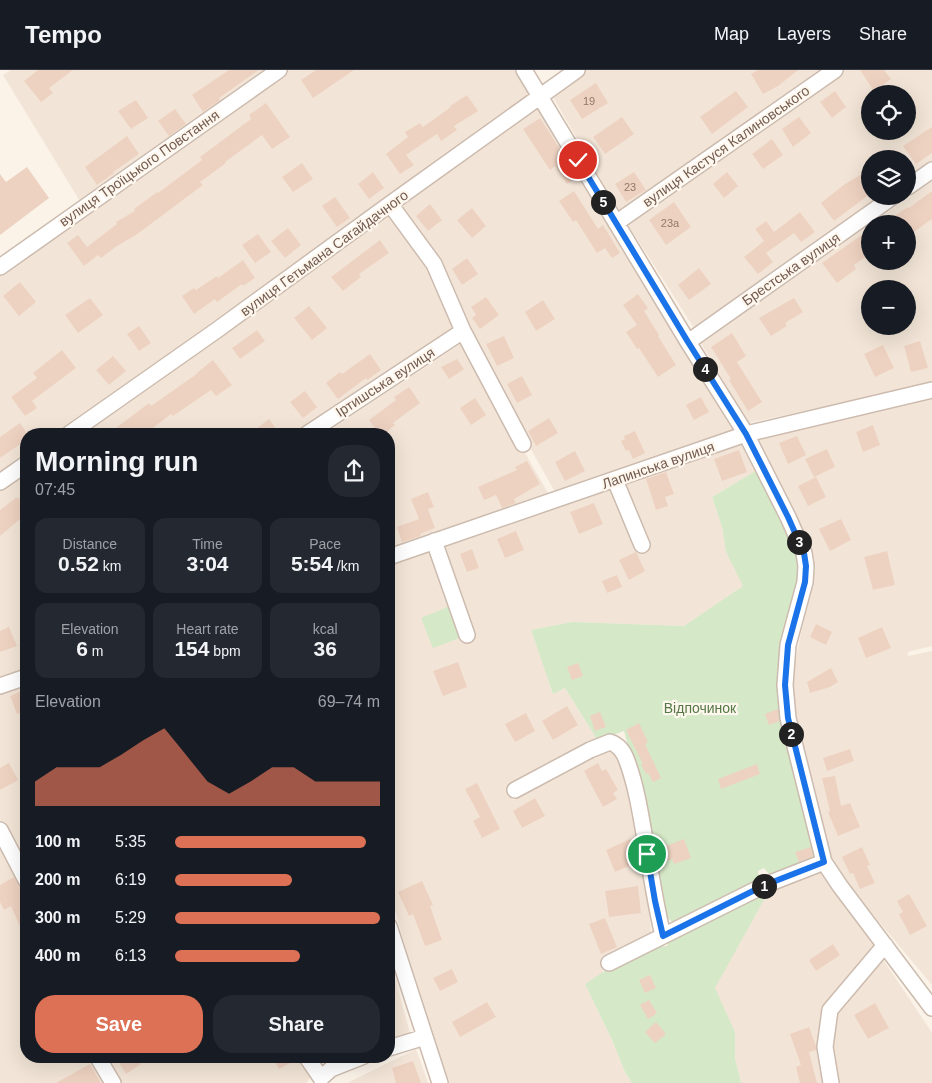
<!DOCTYPE html>
<meta charset="utf-8">
<style>
body{margin:0;font-family:Arial,sans-serif;background:#242831;color:#f1f3f6;height:100vh;display:flex;flex-direction:column;font-size:19px;white-space:nowrap}
*{box-sizing:border-box;margin:0}
p{font-size:16px;color:#9ea1a6}
.icon{flex:none;width:28px;height:28px;fill:none;stroke:currentColor;stroke-width:2;stroke-linecap:round;stroke-linejoin:round}
.map{position:relative;flex:1;overflow:hidden}
.sheet{position:absolute;left:20px;top:358px;width:375px;height:635px;display:flex;flex-direction:column;background:#171b24;border-radius:20px;box-shadow:0 5px 20px #0002}
.sheet>*{flex:none}
.fabs{position:absolute;left:861px;top:15px;display:grid;gap:10px}
.fabs a{display:grid;place-items:center;width:55px;height:55px;border-radius:50%;background:#171b24;box-shadow:0 5px 20px #0002;font-size:25px}
.pin{position:absolute;display:grid;place-items:center;width:42px;height:42px;color:#fff;margin:-21px;border:2px solid #fff;border-radius:50%;box-shadow:0 1px 5px #0007}
.km{position:absolute;width:25px;height:25px;margin:-12px;border-radius:50%;background:#222;color:#fff;font-size:14px;line-height:25px;text-align:center}
.round{display:grid;place-items:center;flex:none;width:52px;height:52px;border-radius:20px;background:#242831}
.summary{display:flex;align-items:center;justify-content:space-between;height:85px;padding:0 15px}
h1{font-size:28px;font-weight:700;line-height:38px}
.figures{display:grid;grid-template-columns:repeat(3,1fr);gap:8px;height:85px;padding:5px 15px}
.figures div{display:grid;align-content:center;border-radius:12px;background:#242831;text-align:center}
.figures b{font-size:21px;font-weight:700}
.figures small{font-size:14px;font-weight:400}
.figures p{font-size:14px}
.chart{height:140px;padding:10px 15px}
.chart p{display:flex;justify-content:space-between}
.chart svg{width:100%;height:90px;margin-top:5px;fill:#dc7156;opacity:.7}
.primary-button{display:flex;gap:10px;margin-top:auto;padding:10px 15px}
.primary-button a{flex:1;height:58px;border-radius:20px;background:#dc7156;color:#fff;font-size:20px;font-weight:700;line-height:58px;text-align:center}
.primary-button a+a{background:#242831;color:#f1f3f6}
ul{padding:0 15px;list-style:none;font-size:16px}
li{display:grid;grid-template-columns:80px 60px 1fr;align-items:center;height:38px}
li i{height:12px;border-radius:6px;background:#dc7156}
header{display:flex;align-items:center;gap:30px;box-sizing:border-box;height:70px;padding:0 25px;background:#171b24;border-bottom:1px solid #363941}
header strong{font-size:24px}
nav{display:flex;gap:28px;margin-inline-start:auto;font-size:18px}
.map>svg:first-child{display:block}
.residential{fill:#f2e5d7;fill-rule:evenodd}
.green{fill:#d5e8c7}
.building{fill:#eed2c1}
.lines{fill:none;stroke-linecap:round;stroke-linejoin:round}
.minor-casing{stroke:#ccbbae;stroke-width:18}
.minor{stroke:#fff;stroke-width:15}
.route-casing{stroke:#fff;stroke-width:10}
.route{stroke:#1a73e8;stroke-width:6}
.labels{text-anchor:middle;stroke-width:4.5;stroke-linejoin:round;paint-order:stroke}
.number-label{font-size:11px;fill:#92786b}
.street-label{font-size:14px;fill:#735a4e;stroke:#fef7ee}
.park-label{font-size:14px;fill:#557846;stroke:#fef7ee}
</style>
<header>
<strong>Tempo</strong>
<nav><a>Map</a><a>Layers</a><a>Share</a></nav>
</header>
<div class="map">
<svg width="932" height="1013" viewBox="0 0 932 1013">
<rect width="100%" height="100%" fill="#fbf3e8"/>
<path class="residential" d="M11,0H273L81,133L3,5Z
M285,0H521L537,26L383,130L57,364H26V386L0,404V203Z
M582,0H831L622,146L550,22Z
M845,0H932V92L908,109V89H870V126H883L694,258L627,153ZM870,24H908V61H870Z
M540,29L737,360L558,427L492,311L397,135Z
M932,111V314L748,353L701,273L870,154V191H908V154H871ZM870,219H908V256H870Z
M388,139L431,196L459,259L297,364H81Z
M462,273L552,430L389,483V364H324Z
M932,324V576L908,582V586L932,581V915L832,796L790,618L814,498L755,369Z
M744,368L759,399L712,427L722,457L726,482L744,516L684,556L572,552L531,560L553,624L565,618L598,671L508,720L513,730L520,726L523,720L609,677L616,679L638,744L648,811L651,864L626,880L601,893L603,902L585,914L612,970L625,1002L632,1013H450L429,960L396,844L389,826V490Z
M26,402V602L0,611V420Z
M26,614V799L0,749V623Z
M0,773L26,824V986H88L106,1013H0Z
M823,800L931,961L932,964V1013H741L735,988V962L714,918L770,819Z
M389,886L410,963L389,971Z
M416,979L428,1013H347Z
M106,986H300L312,1006L306,1013H122Z"/>
<path class="green" d="M759,399L801,490L796,536L789,679L806,752L819,788L779,806L769,804L764,798L758,801L759,806L758,812L673,853L667,847L654,776L624,661L598,671L565,618L553,624L531,560L572,552L684,556L743,516L726,482L722,457L712,427Z
M450,536L462,567L433,578L421,548Z
M770,819L715,918L735,962V988L741,1013H632L625,1002L612,970L585,914L603,902L649,877L667,876L671,868Z"/>
<path class="building" d="M38,0H73L49,18L53,23L41,32L24,11Z
M229,0H259L219,28L220,30L203,42L192,25Z
M316,0H354L313,28L301,10Z
M758,0H798L778,16L763,24L751,4Z
M860,0H884L891,9L874,21Z
M596,13L608,33L582,49L570,30Z
M736,21L748,37L712,64L700,47Z
M835,21L846,37L832,48L820,32Z
M467,25L478,41L454,56L457,60L441,71L437,64L406,85L414,95L400,104L386,84L408,67L405,62L420,53L423,57L451,37L450,36Z
M136,30L148,48L131,59L118,41Z
M266,33L290,67L272,79L262,65L225,92L226,93L200,112L203,115L136,165L117,176L101,188L98,185L84,196L67,173L78,165L87,177L117,154L116,152L135,141L134,139L157,122L158,123L202,90L200,87L251,49L249,45Z
M175,39L186,54L169,66L158,51Z
M622,47L634,64L605,84L593,67Z
M799,47L811,63L793,77L782,59Z
M540,48L578,107L567,114L555,96L550,100L523,59Z
M932,57V83L916,94L903,76Z
M127,66L139,84L113,102L114,103L97,115L85,97Z
M772,69L783,85L763,99L752,84Z
M302,93L313,109L293,122L282,107Z
M27,97L49,128L0,165V104L6,112Z
M870,99V124L834,151L821,133L845,114Z
M373,102L384,118L369,129L358,114Z
M634,102L646,120L626,132L615,114Z
M727,102L738,116L724,128L713,114Z
M574,121L598,159L603,155L620,183L612,188L605,178L597,183L576,150L573,152L559,131Z
M932,121V149L908,166V154H897L893,147L908,137L909,138Z
M335,127L350,148L337,157L322,136Z
M674,132L691,157L666,175L649,150Z
M430,134L442,150L428,161L416,146Z
M472,138L486,156L472,168L457,150Z
M800,142L815,162L801,172L794,163L766,183L773,192L758,204L744,187L764,171L755,159L766,151L774,162Z
M288,158L301,175L285,188L271,171Z
M870,159V184L854,195L856,199L837,213L822,193Z
M258,164L271,182L255,193L242,175Z
M380,170L389,183L359,204L361,207L343,221L331,207Z
M467,188L478,204L462,215L452,199Z
M243,190L255,208L243,216L242,214L217,232L215,229L194,244L182,226L194,218L196,220L217,206L218,208Z
M699,198L711,214L689,230L678,215Z
M20,212L36,232L19,246L3,226Z
M638,224L648,238L644,241L659,265L658,266L676,295L658,307L639,278L637,279L626,262L637,255L623,235Z
M486,227L499,245L480,259L472,248L476,245L471,237Z
M90,228L103,245L78,263L65,245Z
M794,228L803,242L785,253L787,256L771,266L759,248Z
M543,230L555,249L536,261L525,242Z
M309,236L327,258L312,270L294,248Z
M139,256L151,273L139,281L127,264Z
M257,260L265,271L240,289L232,278Z
M732,263L746,286L737,292L762,332L748,341L729,310L731,309L711,277Z
M504,266L514,288L497,296L486,274Z
M920,271L928,298L911,302L904,276Z
M883,275L894,298L875,307L864,284Z
M62,280L76,298L32,331L37,338L25,346L11,327L37,308L33,303Z
M370,284L381,300L367,310L366,308L338,329L326,313L340,302L342,304Z
M113,286L126,301L109,315L96,300Z
M457,289L464,299L449,309L441,297Z
M213,290L232,315L216,326L211,320L173,346L171,344L145,364H108L149,333L151,336L198,303V302Z
M522,306L532,325L517,333L507,314Z
M409,317L420,333L393,353L395,355L384,364H379L369,350L396,330L394,327Z
M305,321L317,337L303,348L290,332Z
M701,327L709,342L694,350L686,335Z
M475,328L486,345L471,355L460,338Z
M549,348L558,363L536,376L528,361Z
M269,349L280,364H250Z
M20,353L26,362V370L0,388V367Z
M873,355L880,375L863,382L856,362Z
M635,361L645,383L633,389L629,380L626,381L621,371L625,369L624,366Z
M797,366L806,385L788,394L779,373Z
M827,379L835,397L814,407L805,389Z
M739,380L747,402L722,411L714,389Z
M575,381L585,401L565,411L555,392Z
M527,391L540,414L514,429L516,433L502,438L496,425L484,430L478,417L517,400L515,397Z
M666,402L674,424L665,427L668,436L656,440L646,409Z
M816,407L826,427L808,436L798,416Z
M428,422L434,437L428,439L435,458L420,464L421,466L402,472L397,457L419,449L411,429Z
M26,423V444L0,466V440L17,427L18,429Z
M594,433L603,454L579,464L570,442Z
M841,449L851,470L830,481L819,459Z
M516,461L524,480L505,488L497,469Z
M472,479L479,498L467,502L460,484Z
M887,481L895,515L873,520L864,487Z
M636,482L645,501L629,510L619,490Z
M617,505L622,517L607,523L602,511Z
M816,554L832,562L826,575L810,567Z
M9,557L17,576L0,582V561Z
M882,557L891,578L866,588L858,568Z
M458,592L467,617L443,626L433,601Z
M578,593L583,606L572,610L567,597Z
M831,598L838,612L830,617L810,623L807,612Z
M26,619V641L17,644L10,626Z
M567,636L578,655L553,670L542,651Z
M778,639L779,651L769,655L765,644Z
M600,642L606,657L595,661L590,646Z
M526,643L535,661L515,672L505,654Z
M639,653L648,672L645,674L661,708L653,712L648,703L646,704L641,694H643L626,660Z
M850,679L854,691L827,701L823,688Z
M9,693L18,710L0,720V698Z
M598,693L602,701L606,699L618,720L613,723L617,729L603,737L584,701Z
M757,694L760,704L721,719L718,709Z
M835,706L841,736L850,733L860,757L838,766L828,742L830,741L822,708Z
M477,713L500,759L482,768L473,751L480,747L465,719Z
M535,728L545,746L522,758L513,741Z
M630,769L639,792L615,802L606,780Z
M684,769L691,788L674,794L672,789L659,794L656,780Z
M811,777L813,786L799,792L795,782Z
M862,777L870,795L867,796L875,813L860,819L853,803L850,804L842,787Z
M14,807L26,827V870L11,836L4,840L0,832V815Z
M422,811L433,835L430,836L442,870L425,876L413,844L409,846L398,822Z
M638,816L641,843L609,847L605,821Z
M909,824L927,856L910,865L899,844L903,842L897,831Z
M605,848L617,877L601,884L589,854Z
M833,874L840,885L816,901L809,890Z
M452,899L458,912L440,921L433,908Z
M650,905L656,918L645,923L639,910Z
M649,930L657,943L648,949L640,935Z
M487,932L496,947L460,967L452,952Z
M875,933L889,958L868,969L854,945Z
M656,952L666,964L655,973L645,962Z
M809,957L816,976V980L809,982L817,1013H800L796,997L801,995L790,964Z
M115,986H136L141,994L126,1004Z
M272,986H297V989L279,999Z
M413,991L421,1013H396L392,998Z
M90,994L101,1013H56Z"/>
<g class="lines">
<g class="minor-casing">
<path id="minor" d="M524,0L688,272L746,364L788,447L804,483L806,496L805,512L788,575L785,615L788,648L824,792L840,816L932,938
M908,117L932,100
M390,134L434,194L463,261L523,374
M616,153L835,0
M0,197L279,0
M688,272L894,126
M69,364L217,260L390,134L577,0
M307,364L463,261
M615,410L642,475
M0,412L26,394
M434,471L467,565
M389,487L746,364L932,320
M0,616L26,607
M515,720L590,680L610,672C619,675 624,682 627,691C637,718 641,747 646,775C651,805 656,836 663,866
M0,760L26,810
M389,856L440,1013
M609,893L765,815L824,792
M389,978L425,967
M97,986L113,1013
M306,986L321,1008L331,999L364,986
M831,1013L825,977L830,940L885,875"/>
</g>
<use href="#minor" class="minor"/>
</g>
<g class="lines">
<g class="route-casing">
<path id="route" d="M578,90L688,272L746,364L788,447L804,483L806,496L805,512L788,575L785,615L788,648L824,792L765,815L663,866L655,831L647,784"/>
</g>
<use href="#route" class="route"/>
</g>
<g class="labels">
<g class="number-label">
<text x="589" y="35">19</text>
<text x="630" y="121">23</text>
<text x="670" y="157">23а</text>
</g>
<g class="street-label">
<text transform="translate(726 76) rotate(-35)" y="5">вулиця Кастуся Калиновського</text>
<text transform="translate(139 98) rotate(-35)" y="5">вулиця Троїцького Повстання</text>
<text transform="translate(324 183) rotate(-36)" y="5">вулиця Гетьмана Сагайдачного</text>
<text transform="translate(791 199) rotate(-35)" y="5">Брестська вулиця</text>
<text transform="translate(385 312) rotate(-33)" y="5">Іртишська вулиця</text>
<text transform="translate(658 395) rotate(-19)" y="5">Лапинська вулиця</text>
</g>
<g class="park-label">
<text x="700" y="643">Відпочинок</text>
</g>
</g>
</svg>
<div class="fabs">
<a><svg class="icon" aria-label="locate" viewBox="0 0 24 24"><circle cx="12" cy="12" r="6"/><path d="M12 2v4M12 18v4M2 12h4M18 12h4"/></svg></a>
<a><svg class="icon" aria-label="layers" viewBox="0 0 24 24"><path d="M12 4l9 5-9 5-9-5zM3 14l9 5 9-5"/></svg></a>
<a>+</a>
<a>−</a>
</div>
<div class="pin" style="left:647px;top:784px;background:#1e9e55"><svg class="icon" aria-label="arrive" viewBox="0 0 24 24"><path d="M6 21V4h12l-3 4 3 4H6"/></svg></div>
<div class="pin" style="left:578px;top:90px;background:#d93025"><svg class="icon" aria-label="check" viewBox="0 0 24 24"><path d="M5 12l5 5 9-10"/></svg></div>
<b class="km" style="left:764px;top:816px">1</b>
<b class="km" style="left:791px;top:664px">2</b>
<b class="km" style="left:799px;top:472px">3</b>
<b class="km" style="left:705px;top:299px">4</b>
<b class="km" style="left:603px;top:132px">5</b>
<section class="sheet">
<div class="summary"><div><h1>Morning run</h1><p>07:45</p></div><a class="round"><svg class="icon" aria-label="share" viewBox="0 0 24 24"><path d="M12 15V3M7 8l5-5 5 5M5 13v7h14v-7"/></svg></a></div>
<div class="figures">
<div><p>Distance</p><b>0.52<small> km</small></b></div>
<div><p>Time</p><b>3:04</b></div>
<div><p>Pace</p><b>5:54<small> /km</small></b></div>
</div>
<div class="figures">
<div><p>Elevation</p><b>6<small> m</small></b></div>
<div><p>Heart rate</p><b>154<small> bpm</small></b></div>
<div><p>kcal</p><b>36</b></div>
</div>
<div class="chart"><p><span>Elevation</span>69–74 m</p>
<svg viewBox="0 0 160 44" preserveAspectRatio="none"><path d="M0 44V32L10 25L20 25L30 25L40 19L50 12L60 6L70 19L80 32L90 38L100 32L110 25L120 25L130 32L140 32L150 32L160 32V44z"/></svg>
</div>
<ul>
<li><b>100 m</b>5:35<i style="width:93%"></i></li>
<li><b>200 m</b>6:19<i style="width:57%"></i></li>
<li><b>300 m</b>5:29<i style="width:100%"></i></li>
<li><b>400 m</b>6:13<i style="width:61%"></i></li>
</ul>
<div class="primary-button"><a>Save</a><a>Share</a></div>
</section>
</div>
